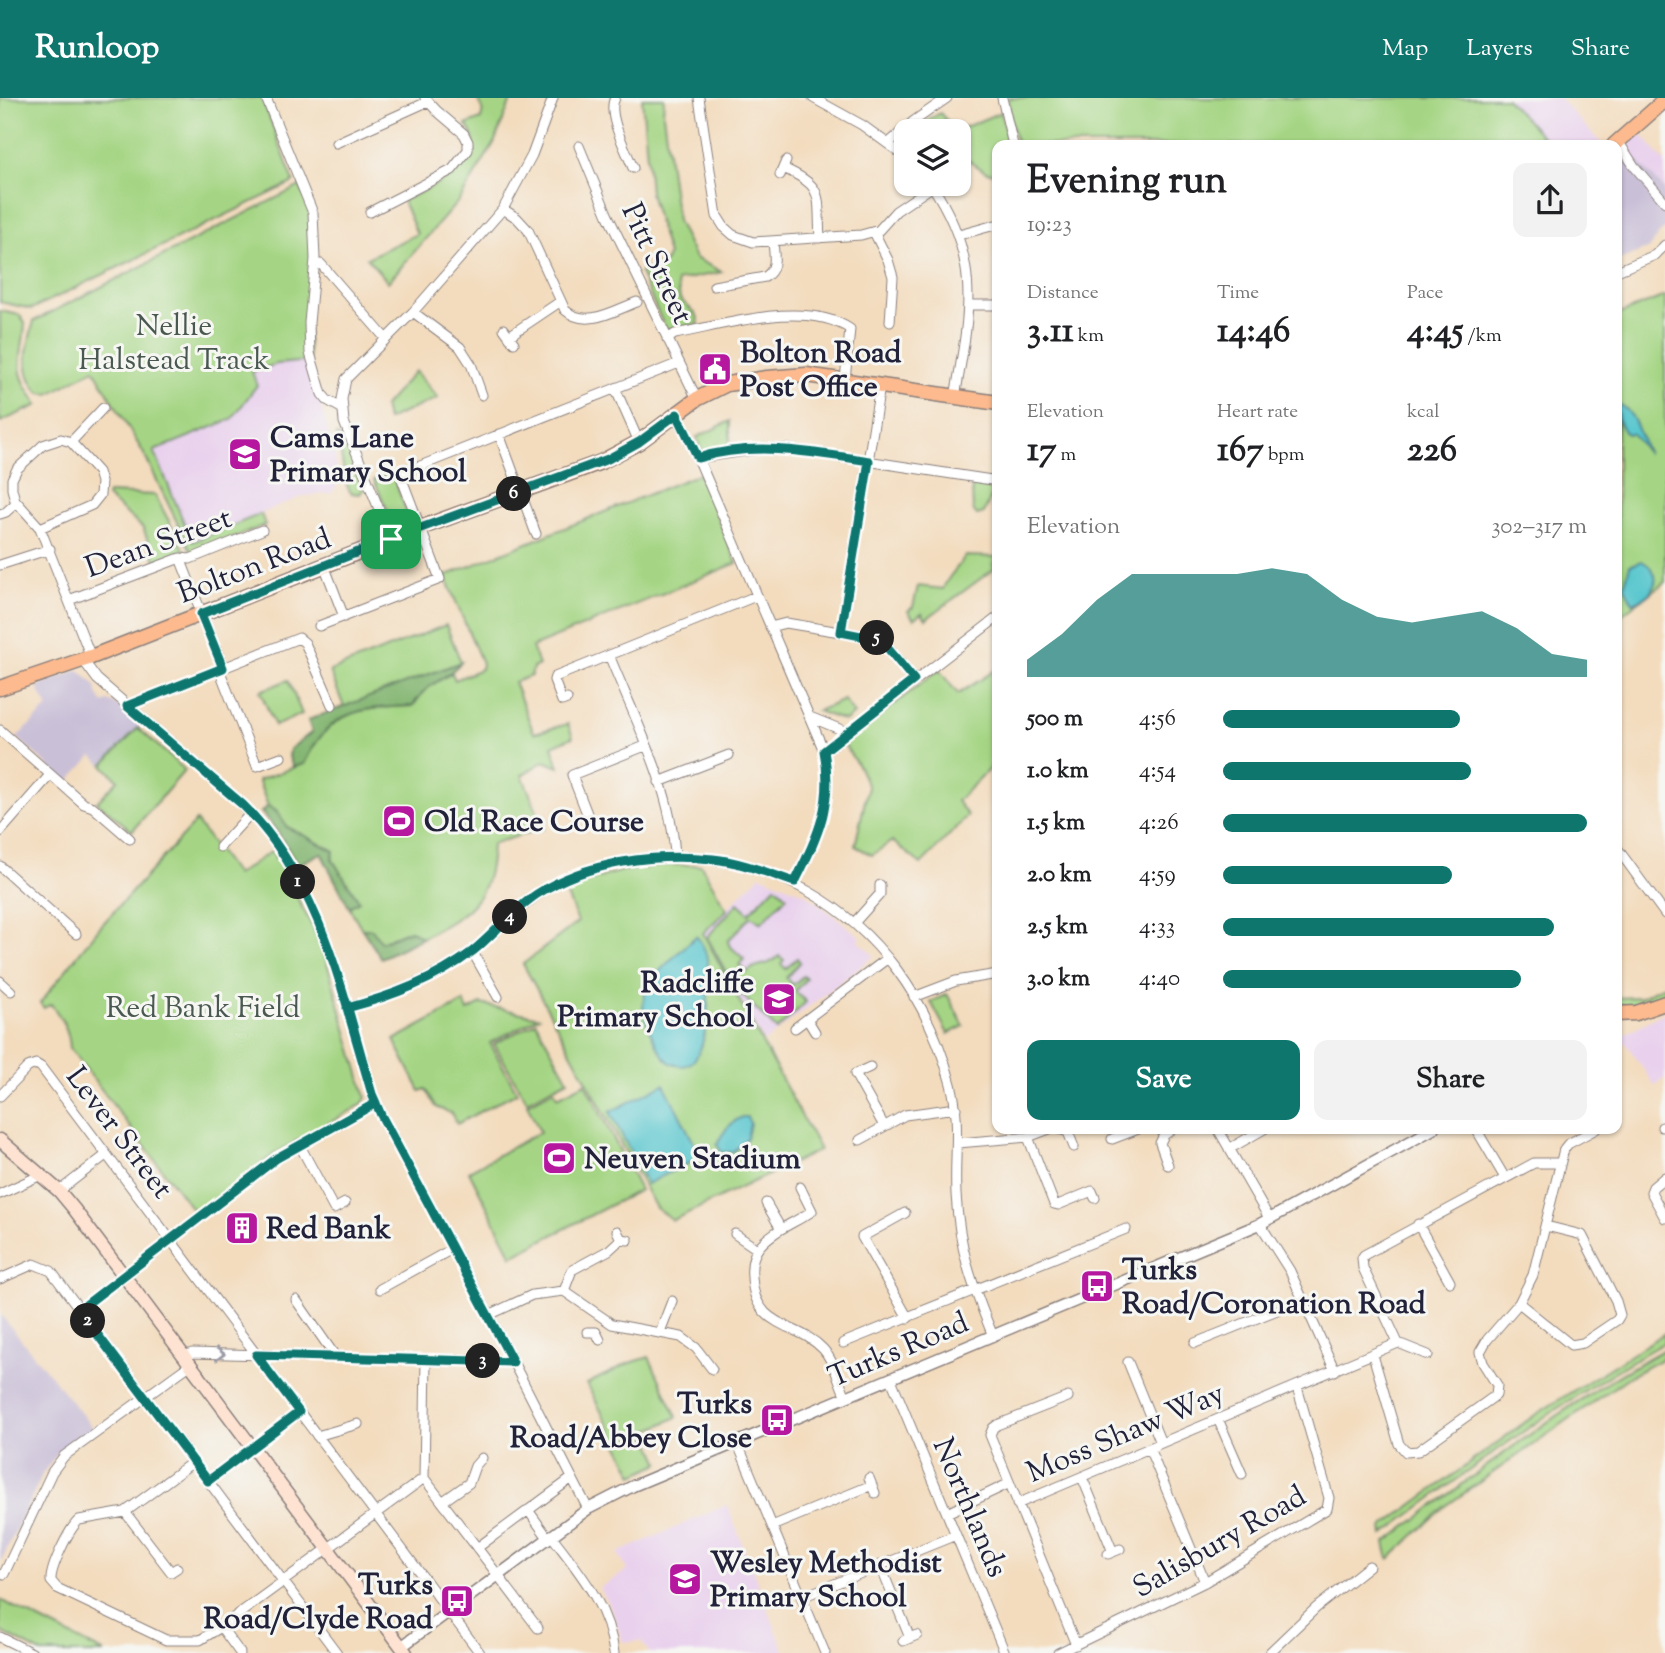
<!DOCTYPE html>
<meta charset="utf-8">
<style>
body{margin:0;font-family:"Sorts Mill Goudy",serif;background:#f2f2f2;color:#202124;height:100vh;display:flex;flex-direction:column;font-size:26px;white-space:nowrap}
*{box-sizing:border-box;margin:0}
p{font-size:23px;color:#757577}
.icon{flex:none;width:38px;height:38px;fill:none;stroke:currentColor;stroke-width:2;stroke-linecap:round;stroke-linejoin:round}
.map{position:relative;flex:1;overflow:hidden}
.panel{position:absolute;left:992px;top:42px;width:630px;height:994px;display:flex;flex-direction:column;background:#fff;border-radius:14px;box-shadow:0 2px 5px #0004}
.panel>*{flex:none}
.fabs{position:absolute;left:894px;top:21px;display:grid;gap:14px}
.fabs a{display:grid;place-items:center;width:77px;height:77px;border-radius:14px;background:#fff;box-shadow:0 2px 5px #0004;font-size:35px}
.pin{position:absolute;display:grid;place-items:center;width:60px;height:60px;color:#fff;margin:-30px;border-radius:14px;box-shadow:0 4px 10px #0006}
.km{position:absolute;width:35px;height:35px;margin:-18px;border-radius:50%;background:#222;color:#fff;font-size:19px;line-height:35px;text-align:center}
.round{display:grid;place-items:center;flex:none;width:74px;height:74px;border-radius:14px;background:#f2f2f2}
.summary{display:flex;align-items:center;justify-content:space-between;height:119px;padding:0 35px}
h1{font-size:38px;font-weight:800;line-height:52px}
.stats{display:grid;grid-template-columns:repeat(3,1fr);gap:10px;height:119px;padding:7px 35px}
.stats div{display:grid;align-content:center}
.stats b{font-size:35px;font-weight:800}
.stats small{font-size:19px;font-weight:400}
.stats p{font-size:19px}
.chart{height:196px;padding:14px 35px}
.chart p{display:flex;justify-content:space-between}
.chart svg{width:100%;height:126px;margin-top:7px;fill:#0f766e;opacity:.7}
.button{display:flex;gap:14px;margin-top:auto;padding:14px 35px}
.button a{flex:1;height:80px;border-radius:14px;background:#0f766e;color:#fff;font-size:28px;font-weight:800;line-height:80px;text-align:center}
.button a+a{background:#f2f2f2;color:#202124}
ul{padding:0 35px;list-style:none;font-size:23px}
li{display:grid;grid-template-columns:112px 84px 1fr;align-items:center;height:52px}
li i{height:18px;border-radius:9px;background:#0f766e}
header{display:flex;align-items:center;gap:42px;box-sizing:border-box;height:98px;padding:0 35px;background:#0f766e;color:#fff}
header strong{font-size:33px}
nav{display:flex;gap:38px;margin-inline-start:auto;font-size:24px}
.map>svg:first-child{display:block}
.built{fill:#e9d1ed}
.industrial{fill:#c9bfd7}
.green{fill:#a5d584;stroke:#647c60;stroke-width:2}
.forest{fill:#84b672;stroke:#536c56;stroke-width:2}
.water{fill:#59c6ce;stroke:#3e7484;stroke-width:2}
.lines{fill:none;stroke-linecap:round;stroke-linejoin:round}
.minor-casing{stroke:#8a7f7c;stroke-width:11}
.tertiary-casing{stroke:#8a7f7c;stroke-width:13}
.secondary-casing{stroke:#8a7f7c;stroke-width:15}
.primary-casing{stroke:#8a7f7c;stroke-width:17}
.minor{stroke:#fff;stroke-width:9}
.tertiary{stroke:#fff;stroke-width:10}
.secondary{stroke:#fee3d2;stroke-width:12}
.primary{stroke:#fcba8e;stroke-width:14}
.oneway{stroke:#9c9ca7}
.route-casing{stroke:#fff;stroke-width:14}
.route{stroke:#0f766e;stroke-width:9}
.labels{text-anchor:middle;stroke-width:6;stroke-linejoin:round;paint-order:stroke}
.street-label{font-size:30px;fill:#22223b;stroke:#f6f6f2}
.park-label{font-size:30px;fill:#495851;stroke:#f6f6f2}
.poi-label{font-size:30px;font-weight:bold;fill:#22223b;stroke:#f6f6f2;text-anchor:start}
</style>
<header>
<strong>Runloop</strong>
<nav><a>Map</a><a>Layers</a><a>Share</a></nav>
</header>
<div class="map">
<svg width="1665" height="1555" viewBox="0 0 1665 1555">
<rect width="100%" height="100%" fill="#f6f6f2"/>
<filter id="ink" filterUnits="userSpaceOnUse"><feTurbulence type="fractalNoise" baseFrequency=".0143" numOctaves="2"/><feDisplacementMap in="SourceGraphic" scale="14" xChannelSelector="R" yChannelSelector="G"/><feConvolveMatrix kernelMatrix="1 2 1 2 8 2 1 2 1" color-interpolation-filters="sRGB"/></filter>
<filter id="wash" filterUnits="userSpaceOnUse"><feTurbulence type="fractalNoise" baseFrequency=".00686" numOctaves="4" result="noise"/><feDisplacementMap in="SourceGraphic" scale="28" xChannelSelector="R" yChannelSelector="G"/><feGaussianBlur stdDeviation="1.57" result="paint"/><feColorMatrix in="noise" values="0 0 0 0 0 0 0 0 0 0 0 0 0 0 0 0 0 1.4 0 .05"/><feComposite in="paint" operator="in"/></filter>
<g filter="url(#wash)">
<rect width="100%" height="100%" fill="#f3dcbe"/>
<path class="built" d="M1506,0H1559L1602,46L1550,47Z
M1640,35L1665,64V92L1625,49Z
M309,263L335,359L338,385L332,395L303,398L192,444L154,353L232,321L251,274L277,266Z
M760,777L806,796L861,839L859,843L874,858L764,944L703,835Z
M1665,914V980L1655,988L1621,938Z
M727,1407L785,1555H650L641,1543L623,1544L610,1508L599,1490L628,1472L618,1455Z"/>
<path class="industrial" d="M1625,49L1665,92V132H1662L1649,150L1617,163V57Z
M79,572L96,588L97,596L103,605L108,603L119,608L140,628L103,667L92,658L67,685L17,639L48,610L37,589Z
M0,1216L93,1330L57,1356L43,1375L0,1465Z"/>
<path class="green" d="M0,0H262L294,84L32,211L0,204Z
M477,0H512L494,45L461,100L388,184L367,160L417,136L403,103C428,90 497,65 466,27L481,21L483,12Z
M642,0H664L663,16L677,123L695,160L722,174L677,183L680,201L697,217L699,226L666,232L640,175L666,163L668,157L650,95Z
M1008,0H1506L1550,47H1017L1011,24Z
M1001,14L1008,47H998L997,76L986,74L959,56V33H956Z
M940,15L956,33H933L923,25Z
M300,88L312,115V148L307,214L309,263L277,266L252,274L257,287L232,321L154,353L192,444L261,416L265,427L193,457L144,356L94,271L49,296L40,295C19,274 27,249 34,223Z
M1665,198V484L1617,520V217Z
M0,213L20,217L25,225C22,266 11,270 38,307L0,324Z
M415,273L438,300L387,322L384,308Z
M730,323V350L704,353L700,350L697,339Z
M337,338L347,342L364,390L360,396L351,395C343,385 342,353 337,338Z
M392,375L411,426L404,428L393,425L374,382Z
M699,376L737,465L532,549L539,567L533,570L531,578L514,584L534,635L568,626L573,639L552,648L559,669L544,663L522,677L544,730L492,746C490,803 469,815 422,840L410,832L381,844L372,831H362L349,809L358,803L332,761L334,753L287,729L276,713L268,708L258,682L304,666C330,612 357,610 413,608L428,588L452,575L455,582L481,571L482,565L445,478Z
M980,384L981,386L988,385L995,388L984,415L977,417L973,412L972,390L976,385Z
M108,395L155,397L185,453L156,463L143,430L107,399Z
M965,458L997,459V462L993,466L995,470L926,521L922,515L914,521L908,513L913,509L918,488L943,491C948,477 958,471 965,458Z
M446,527L461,564L344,609L330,573Z
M997,571V663L957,703L968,718L921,766L892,743L872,757L855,748L868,689L859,669L843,645L939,572L958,596Z
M288,582L302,616L275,628L260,593Z
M844,602L854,616L845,623L817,613Z
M138,630L185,672L132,733L97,704L118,682L103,667Z
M196,723L236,777L272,753L316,835L324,854L366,1000L361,1007L276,1055L196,1116L70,950C69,931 62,921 51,906L44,910L40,905L100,829Z
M665,767H701L727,812L703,835L820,1052L673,1122L656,1110L523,866L578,824L564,790L622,773Z
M775,788L787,798L761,825L751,818L728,843L729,847L744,861L739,867L747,874C758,864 765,871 779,858L784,862L781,866L786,871L797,860L800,864L786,880L793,887L803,878L806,881L795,893L806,904L777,932L734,889L707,839L738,805L749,815Z
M1665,887V895L1642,907L1617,906V900L1641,899Z
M947,896L964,928L948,936L931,904Z
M464,904L468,913L481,906L539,919L490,945L517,994L457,1026L451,1015L436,1009L426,991L420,993L394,942Z
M536,924L568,982L527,1003L494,946Z
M585,985L640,1092L512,1158L469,1073L540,1034L527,1006L554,992L558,999Z
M1665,1235V1244C1564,1301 1476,1366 1383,1437L1382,1430L1385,1427L1535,1317Z
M1665,1251V1259L1630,1278L1443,1410L1389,1461L1385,1445C1476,1376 1565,1305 1665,1251Z
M649,1259L677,1319L646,1334L660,1365L634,1377L587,1286L627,1266Z
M0,1502L2,1503L105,1555H41L0,1533Z"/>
<path class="forest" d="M461,564C444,585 428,582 413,608C358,610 330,612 304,666L293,669L289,659L290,651L312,634L308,622Z
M268,708L276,713L287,729L334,753L332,761L359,803L349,809L321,755L297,767L278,734L261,714Z
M362,831H372L381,844L410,832L422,840L381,860Z"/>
<path class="water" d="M1617,307C1635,309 1640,341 1648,356L1632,335L1627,336C1618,329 1617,318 1617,307Z
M1642,463C1665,476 1656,497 1633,505L1624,488L1630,467Z
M696,838C712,855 708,877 708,899C708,917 705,983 671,965C660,959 643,921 643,909C643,903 645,893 648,888C653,876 685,849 696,838Z
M664,986L701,1059L647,1086L610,1014Z
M743,1019H747L750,1025L747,1040L733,1054H721L717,1046C723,1034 731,1023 743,1019Z"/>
</g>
<g filter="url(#ink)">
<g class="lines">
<g class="minor-casing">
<path id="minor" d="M266,0L313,115L315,161L309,225L310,255L322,296L327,302L341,310
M615,0C606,16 627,54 633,70
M699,0L717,118L724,129L733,137L753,144L861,137L879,132L896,113L933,88
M813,0L862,27L906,59
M1002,0L1013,47
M1618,43L1634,68L1665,104
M336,45L427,4
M889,45L914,23L947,0
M579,48L608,118L697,301
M783,70C826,89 817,97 820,140
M780,77L786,63
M931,86C982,162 970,214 955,299
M503,111L517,120L528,132L565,212C586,231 615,212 637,204
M370,114L452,72L468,52V44L464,36L437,13L425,0
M874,134L888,162L893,179L890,224
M959,137L995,127
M321,166L386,241
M1617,173L1655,157L1665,147
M714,188L765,179C778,171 774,157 773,144
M968,207H998
M413,214L460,249L471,266L482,297
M504,231L514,245
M509,238L561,203
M667,241L675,236C725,227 805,201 850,231L845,282
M615,290L639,344
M677,316L698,360L824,653C834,706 818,738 795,784
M499,336L536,436
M71,344L103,310
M698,360L759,351H788L998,383
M0,416L6,414L17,404
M40,430L92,407L100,397L101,384L98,374L71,344L61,341L43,347L17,371L12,381V391L15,402L40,430L91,559
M391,441L344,324L342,301L346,281L413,214L503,111L532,57L553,0
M180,460L223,570
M0,467L50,451
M324,467L344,519
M69,502L180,460L190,461L262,432
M319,528L440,481L400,376L679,265
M770,529L786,525L876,540L886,547L914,582
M841,534L880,288
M609,557C634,619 673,693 675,760
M83,562L97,581L243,707C320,783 343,896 372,996L381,1017L489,1217L588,1411
M219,571L257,668L281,659
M567,601L562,603L554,582L555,579L756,498
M127,608L299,540L305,545L332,607
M810,619L847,634
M0,632L84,706L93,709L130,741
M824,653L998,519
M659,684L729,657
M588,718L572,677L645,648
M0,734L50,677
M220,749L251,715
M1617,750L1665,816
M0,768L76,836
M854,825L880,796V787
M472,853L498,899
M0,883L11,893
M914,899L956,883L998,876
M347,910C392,898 434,882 471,854C505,829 530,793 572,778C744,716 905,812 951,986C961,1025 954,1057 956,1096C959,1151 972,1187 993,1238
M807,921L815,934
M795,930L888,860
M870,969L855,976L884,1028
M0,998L28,969L36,966L41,969L480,1555
M1662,1029H1665
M1060,1031L1068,1034L1074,1049
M1218,1031L1269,1120
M1476,1031L1505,1080
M1028,1039L1054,1106L1058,1107L1092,1093L1095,1100
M1112,1041L1138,1031
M860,1042L905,1017L956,1010
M958,1045L1028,1039L1049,1031
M299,1046L334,1111L345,1105
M1229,1051L1264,1031
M1168,1067L1160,1045L1164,1037L1173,1031
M1665,1079L1653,1089L1651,1094L1665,1120
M800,1089L812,1113C795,1125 773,1132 759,1149C752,1158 751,1168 752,1179C754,1232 798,1224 823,1251C834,1263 839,1284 846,1299
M59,1093L106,1057
M0,1096L41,1077
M766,1105L781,1131
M905,1115L862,1139L908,1220
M1260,1126L1290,1173L1335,1273
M1418,1126L1450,1184
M617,1133L621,1141L628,1142
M735,1136L757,1151
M0,1181L34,1166L51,1173L337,1555
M380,1191L452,1151
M564,1193L572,1172L609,1152L621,1141
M296,1202L335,1258
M1519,1205L1571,1247L1583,1245L1617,1222L1620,1217L1616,1203L1582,1137L1546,1128
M79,1212L277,1060L376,1005
M489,1217L532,1197L564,1193L612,1226L681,1239L696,1250L712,1271
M587,1234H596L600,1242
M660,1234L672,1203
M843,1245L1126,1131
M1195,1245L1302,1202
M1398,1245L1363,1170L1362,1160L1364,1157L1534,1065H1559
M1398,1245L1428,1257
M1373,1257L1399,1346L1406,1354L1418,1353L1492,1300L1496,1297L1497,1287L1483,1265L1480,1254L1487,1242L1519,1205L1533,1177L1564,1051L1568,1046L1596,1031
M185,1258L192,1255L513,1264
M426,1261L424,1380L538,1530
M1128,1264L1161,1345
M891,1281L1005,1555
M1068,1299L997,1327L993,1330L990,1337L1076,1547
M1218,1321L1242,1376
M317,1338L358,1326
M737,1344L825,1555
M1149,1350L1205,1484
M193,1364L125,1414L79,1422C69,1431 50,1470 51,1483L57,1490L166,1542H200L221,1529L240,1555
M1082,1379L1113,1454
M869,1380L875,1395
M208,1383L299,1314
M442,1404L469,1385L475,1368L482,1360
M1017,1406L1398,1245
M528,1412L548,1440
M125,1414L171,1474L177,1470
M947,1415L1008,1386
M772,1428L872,1387
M551,1437C579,1474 609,1508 614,1555
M477,1450L572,1380
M1108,1456L1120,1451
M880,1467L910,1540
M4,1476L52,1374L64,1358L191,1266
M802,1499L956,1437
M221,1529L424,1380
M0,1539L32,1555
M903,1543L917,1537
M1058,1555L1205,1484L1327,1411L1329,1400L1297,1289
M1269,1555L1316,1510L1369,1468"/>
</g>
<g class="tertiary-casing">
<path id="tertiary" d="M401,1549L588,1411L633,1388L1260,1126L1433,1031"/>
</g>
<g class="secondary-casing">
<path id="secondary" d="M0,1042L59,1093L74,1111L406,1555"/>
</g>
<g class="primary-casing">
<path id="primary" d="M1614,47L1665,2
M0,590L91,559L420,430L601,364L639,344L697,301L727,286L767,280L806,277L998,305
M1617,916L1636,915L1665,905"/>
</g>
<use href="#minor" class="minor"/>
<use href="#tertiary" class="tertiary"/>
<use href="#secondary" class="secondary"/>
<use href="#primary" class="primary"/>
</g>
<defs><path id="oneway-chevron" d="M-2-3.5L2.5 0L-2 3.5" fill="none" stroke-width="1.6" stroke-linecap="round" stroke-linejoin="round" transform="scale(1.75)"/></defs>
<use class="oneway" href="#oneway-chevron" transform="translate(220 1256) rotate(1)"/>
</g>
<g class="lines" filter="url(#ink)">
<g class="route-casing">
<path id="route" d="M391,441L201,516L223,570L127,608L243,707C320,782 343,896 372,996L376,1005L277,1060L79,1212L208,1383L299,1314L256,1257L513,1264L381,1017L372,996L347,910C392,898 435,882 473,853C495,835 513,812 537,796C587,764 654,755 713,761C741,764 768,775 795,784C818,737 834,706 824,653L914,582L881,542L841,534L869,363C812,354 754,343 698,360L677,316L639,344L608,361L391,441"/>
</g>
<use href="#route" class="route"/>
</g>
<defs>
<g id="civic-square" transform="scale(1.75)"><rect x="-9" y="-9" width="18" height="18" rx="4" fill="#b5179e" stroke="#f6f6f2"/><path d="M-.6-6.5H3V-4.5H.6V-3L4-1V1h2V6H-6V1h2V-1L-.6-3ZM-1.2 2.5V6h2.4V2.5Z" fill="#fff"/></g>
<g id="school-square" transform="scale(1.75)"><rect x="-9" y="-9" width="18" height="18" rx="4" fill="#b5179e" stroke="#f6f6f2"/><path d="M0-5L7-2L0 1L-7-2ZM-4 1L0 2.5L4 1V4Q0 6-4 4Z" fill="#fff"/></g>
<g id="stadium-square" transform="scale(1.75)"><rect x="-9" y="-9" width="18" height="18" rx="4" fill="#b5179e" stroke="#f6f6f2"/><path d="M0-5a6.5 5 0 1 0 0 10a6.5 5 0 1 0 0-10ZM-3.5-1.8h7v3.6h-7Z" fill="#fff"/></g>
<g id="building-square" transform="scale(1.75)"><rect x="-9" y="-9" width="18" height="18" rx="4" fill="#b5179e" stroke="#f6f6f2"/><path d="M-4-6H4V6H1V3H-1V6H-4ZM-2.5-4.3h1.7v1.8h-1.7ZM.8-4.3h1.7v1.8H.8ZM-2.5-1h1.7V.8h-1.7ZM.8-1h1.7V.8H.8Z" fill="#fff"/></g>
<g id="bus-square" transform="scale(1.75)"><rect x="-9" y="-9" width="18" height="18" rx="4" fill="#b5179e" stroke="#f6f6f2"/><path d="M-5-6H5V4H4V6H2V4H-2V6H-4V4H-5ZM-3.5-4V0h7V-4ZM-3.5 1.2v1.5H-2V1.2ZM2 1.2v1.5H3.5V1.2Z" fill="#fff"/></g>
</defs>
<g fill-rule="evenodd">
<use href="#civic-square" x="715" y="271"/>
<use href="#school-square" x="245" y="356"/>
<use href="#stadium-square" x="399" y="723"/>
<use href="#school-square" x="779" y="901"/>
<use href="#stadium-square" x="559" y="1060"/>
<use href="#building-square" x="242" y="1130"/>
<use href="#bus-square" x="1097" y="1188"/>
<use href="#bus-square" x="777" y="1322"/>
<use href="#school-square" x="685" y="1481"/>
<use href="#bus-square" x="457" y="1503"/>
</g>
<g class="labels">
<g class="street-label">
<text transform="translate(658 165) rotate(65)" y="10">Pitt Street</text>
<text transform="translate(158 444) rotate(-20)" y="10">Dean Street</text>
<text transform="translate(254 467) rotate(-21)" y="10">Bolton Road</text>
<text transform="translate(120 1034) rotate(53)" y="10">Lever Street</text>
<text transform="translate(898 1251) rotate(-23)" y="10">Turks Road</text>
<text transform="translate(1125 1334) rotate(-23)" y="10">Moss Shaw Way</text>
<text transform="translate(971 1409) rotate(67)" y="10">Northlands</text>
<text transform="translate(1219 1443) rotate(-30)" y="10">Salisbury Road</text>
</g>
<g class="park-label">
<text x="174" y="237">Nellie<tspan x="174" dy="34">Halstead Track</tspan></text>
<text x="203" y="919">Red Bank Field</text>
</g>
<g class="poi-label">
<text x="740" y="264">Bolton Road<tspan x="740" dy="34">Post Office</tspan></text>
<text x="270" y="349">Cams Lane<tspan x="270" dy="34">Primary School</tspan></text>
<text x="424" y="733">Old Race Course</text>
<text x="754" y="894" text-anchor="end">Radcliffe<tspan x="754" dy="34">Primary School</tspan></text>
<text x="584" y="1070">Neuven Stadium</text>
<text x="266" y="1140">Red Bank</text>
<text x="1122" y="1181">Turks<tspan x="1122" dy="34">Road/Coronation Road</tspan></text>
<text x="752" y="1315" text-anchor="end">Turks<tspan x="752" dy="34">Road/Abbey Close</tspan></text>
<text x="710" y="1474">Wesley Methodist<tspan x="710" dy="34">Primary School</tspan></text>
<text x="433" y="1496" text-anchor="end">Turks<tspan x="433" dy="34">Road/Clyde Road</tspan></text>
</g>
</g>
</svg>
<div class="fabs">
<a><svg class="icon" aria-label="layers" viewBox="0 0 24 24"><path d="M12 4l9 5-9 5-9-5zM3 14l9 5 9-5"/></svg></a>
</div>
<div class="pin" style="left:391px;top:441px;background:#1e9e55"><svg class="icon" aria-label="arrive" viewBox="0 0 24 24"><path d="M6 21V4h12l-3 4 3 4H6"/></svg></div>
<b class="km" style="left:298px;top:784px">1</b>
<b class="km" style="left:88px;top:1223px">2</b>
<b class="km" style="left:483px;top:1263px">3</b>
<b class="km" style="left:510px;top:819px">4</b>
<b class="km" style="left:877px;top:540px">5</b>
<b class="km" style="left:514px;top:396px">6</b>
<section class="panel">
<div class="summary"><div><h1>Evening run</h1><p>19:23</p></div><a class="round"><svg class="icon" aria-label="share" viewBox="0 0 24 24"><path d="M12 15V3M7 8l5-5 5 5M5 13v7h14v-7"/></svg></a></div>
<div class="stats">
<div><p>Distance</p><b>3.11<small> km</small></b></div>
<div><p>Time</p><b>14:46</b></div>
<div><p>Pace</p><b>4:45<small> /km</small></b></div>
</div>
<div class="stats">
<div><p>Elevation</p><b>17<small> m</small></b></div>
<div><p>Heart rate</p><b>167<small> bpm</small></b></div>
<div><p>kcal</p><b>226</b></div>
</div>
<div class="chart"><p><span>Elevation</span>302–317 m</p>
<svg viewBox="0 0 160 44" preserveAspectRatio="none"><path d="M0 44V38L10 29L20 17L30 8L40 8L50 8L60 8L70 6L80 8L90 17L100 23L110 25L120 23L130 21L140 27L150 36L160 38V44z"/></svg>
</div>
<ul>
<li><b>500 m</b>4:56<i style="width:65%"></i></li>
<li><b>1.0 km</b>4:54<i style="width:68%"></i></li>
<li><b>1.5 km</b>4:26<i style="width:100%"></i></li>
<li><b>2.0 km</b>4:59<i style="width:63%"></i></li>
<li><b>2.5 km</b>4:33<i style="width:91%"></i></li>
<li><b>3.0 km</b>4:40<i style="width:82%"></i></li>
</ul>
<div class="button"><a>Save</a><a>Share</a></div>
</section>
</div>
